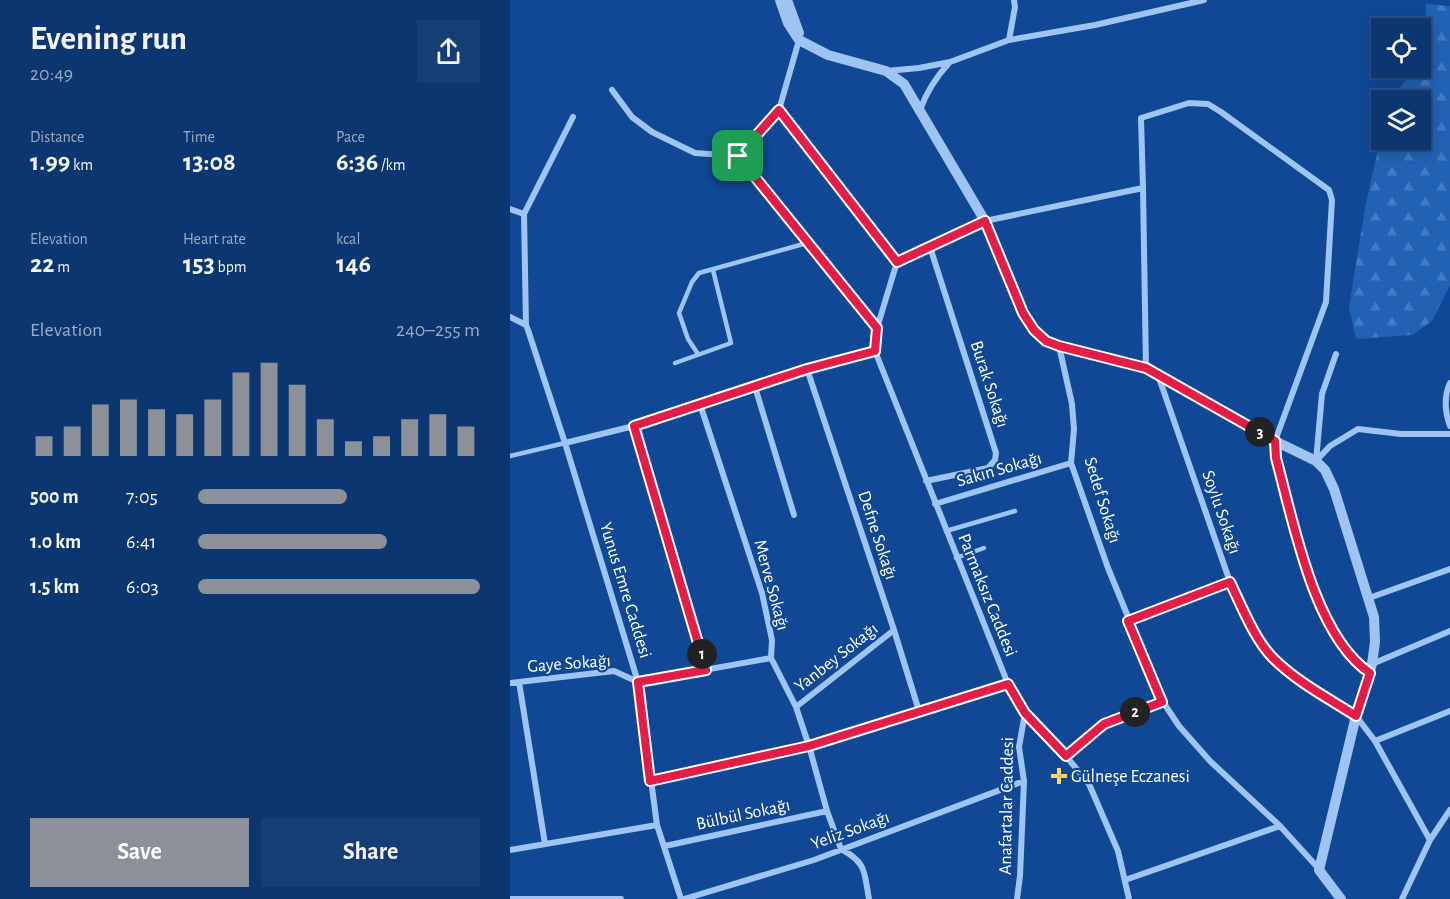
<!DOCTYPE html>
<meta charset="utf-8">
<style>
body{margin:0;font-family:"Alegreya Sans",sans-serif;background:#153e75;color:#f1f3f6;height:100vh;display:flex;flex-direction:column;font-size:22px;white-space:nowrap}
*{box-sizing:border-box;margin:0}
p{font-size:20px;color:#9aabc3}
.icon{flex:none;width:33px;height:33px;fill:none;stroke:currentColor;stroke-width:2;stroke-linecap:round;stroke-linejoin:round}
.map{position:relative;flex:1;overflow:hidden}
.side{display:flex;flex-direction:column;background:#0c3670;width:510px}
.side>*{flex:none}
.tools{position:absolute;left:861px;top:18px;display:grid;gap:12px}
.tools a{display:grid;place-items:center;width:60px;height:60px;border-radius:0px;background:#0c3670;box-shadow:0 3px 15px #0003,0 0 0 2px #2c5083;font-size:30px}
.pin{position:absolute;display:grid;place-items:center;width:51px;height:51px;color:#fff;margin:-26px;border-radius:12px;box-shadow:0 3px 9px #0006}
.km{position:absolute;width:30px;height:30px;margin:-15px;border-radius:50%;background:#222;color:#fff;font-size:16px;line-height:30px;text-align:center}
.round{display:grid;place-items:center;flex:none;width:63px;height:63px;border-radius:0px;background:#153e75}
.headline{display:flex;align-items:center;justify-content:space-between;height:102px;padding:0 30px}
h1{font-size:33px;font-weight:700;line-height:45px}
.stats{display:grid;grid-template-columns:repeat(3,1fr);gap:9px;height:102px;padding:6px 30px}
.stats div{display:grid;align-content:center}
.stats b{font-size:26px;font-weight:700}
.stats small{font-size:16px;font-weight:400}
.stats p{font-size:16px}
.chart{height:168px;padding:12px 30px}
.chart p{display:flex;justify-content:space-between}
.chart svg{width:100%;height:108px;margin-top:6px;stroke:#8c9099;stroke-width:6}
.primary-button{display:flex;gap:12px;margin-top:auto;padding:12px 30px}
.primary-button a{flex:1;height:69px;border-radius:0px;background:#8c9099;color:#fff;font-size:24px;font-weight:700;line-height:69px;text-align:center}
.primary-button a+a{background:#153e75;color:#f1f3f6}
ul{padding:0 30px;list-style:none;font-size:20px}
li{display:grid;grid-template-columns:96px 72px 1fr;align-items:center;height:45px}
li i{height:15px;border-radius:8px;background:#8c9099}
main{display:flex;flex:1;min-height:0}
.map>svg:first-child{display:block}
.forest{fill:url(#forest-firs)}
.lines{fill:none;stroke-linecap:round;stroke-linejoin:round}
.service{stroke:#9ec4f4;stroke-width:4.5}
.minor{stroke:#9ec4f4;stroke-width:6}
.tertiary{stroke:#9ec4f4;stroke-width:10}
.route-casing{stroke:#fff;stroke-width:12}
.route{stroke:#e11d48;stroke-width:8}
.poi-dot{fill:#ffd361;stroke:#104895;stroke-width:2}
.labels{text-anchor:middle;stroke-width:4.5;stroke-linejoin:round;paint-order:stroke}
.street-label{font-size:18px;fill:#fff;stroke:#104895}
.poi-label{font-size:18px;fill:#fff;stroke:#104895;text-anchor:start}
</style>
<main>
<section class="side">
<div class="headline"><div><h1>Evening run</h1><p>20:49</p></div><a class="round"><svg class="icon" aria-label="share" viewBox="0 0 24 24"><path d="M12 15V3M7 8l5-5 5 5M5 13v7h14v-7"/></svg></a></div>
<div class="stats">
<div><p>Distance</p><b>1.99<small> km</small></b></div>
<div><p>Time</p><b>13:08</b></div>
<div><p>Pace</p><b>6:36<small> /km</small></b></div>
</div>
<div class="stats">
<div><p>Elevation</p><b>22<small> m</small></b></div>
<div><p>Heart rate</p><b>153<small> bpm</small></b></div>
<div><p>kcal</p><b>146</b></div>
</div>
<div class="chart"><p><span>Elevation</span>240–255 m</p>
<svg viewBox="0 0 160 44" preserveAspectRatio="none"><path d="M5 44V36M15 44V32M25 44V23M35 44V21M45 44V25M55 44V27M65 44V21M75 44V10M85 44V6M95 44V15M105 44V29M115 44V38M125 44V36M135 44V29M145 44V27M155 44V32"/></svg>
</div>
<ul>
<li><b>500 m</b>7:05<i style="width:53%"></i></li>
<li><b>1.0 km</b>6:41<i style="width:67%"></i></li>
<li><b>1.5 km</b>6:03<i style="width:100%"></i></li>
</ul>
<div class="primary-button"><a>Save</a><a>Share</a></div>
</section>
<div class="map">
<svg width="940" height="899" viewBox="0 0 940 899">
<defs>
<pattern id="forest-firs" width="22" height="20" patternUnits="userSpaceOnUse" patternTransform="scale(1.5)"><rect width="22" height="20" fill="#2262b5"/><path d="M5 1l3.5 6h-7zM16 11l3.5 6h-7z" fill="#437ac0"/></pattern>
</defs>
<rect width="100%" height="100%" fill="#104895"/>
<path class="forest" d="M916,4L940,6V285L922,321L902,335L846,339L839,307L855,208L871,136L872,140H910V100H881L905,68H910L911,61L914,56Z"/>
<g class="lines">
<path class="service" d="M188,354L178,339L169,313L182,282L189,273L297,243
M165,363L221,343L203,270
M765,443L766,458C783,519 804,636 859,672
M0,456L55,443
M436,531L505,511
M446,558L474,548"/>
<path class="minor" d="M499,40L505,7L504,0
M376,71L409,68L440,62L499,40L585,25L694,0
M102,90L122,117L142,132L185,153L228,156
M269,110L387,262
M410,110C417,91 426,77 439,63
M228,156L367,328
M228,156L269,110L289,40
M633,188L636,368
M0,209L14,214
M0,317L16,325L18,330L55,443L128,682L147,825L171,899
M16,325L14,214L63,117
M549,346L562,404L564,429L561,463L598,568L653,702L669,726L700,761L770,826L809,869
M297,369L384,630L409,711
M648,375L720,582L737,619L762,657L794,683L846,716L865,741L920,840
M940,383C934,396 935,412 940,426
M245,387L284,515
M190,404L252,593L262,640L261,658L286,707L299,746L317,811L331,849C357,863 354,872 359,899
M124,426L196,671
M55,443L124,426L297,369L365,351
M806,461L820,446L848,429L891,434H940
M806,461L812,394L826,354
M416,481L478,468L485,460L486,453L420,247
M425,504L561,463
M859,598L940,569
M618,620L720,582
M862,664L940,631
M9,682L35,844
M0,683L104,671L128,682L261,658
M286,707L384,630
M865,741L940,711
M556,756L594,724L653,702
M140,781L299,746L498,684
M155,846L317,811
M0,850L147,825
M615,880L770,826
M0,899H111
M174,899L304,860L514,781
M507,899L510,876L514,781L509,747L515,713
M619,899L608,851L579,784L556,756L515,713L498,684L365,351L367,328L387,262L475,221L633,188L631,118L679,103L698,104L711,112L819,190L822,200L816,302L765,441
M892,899L920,840L940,810"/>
<path class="tertiary" d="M270,0L278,23L289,40L318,55L376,71L394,84L475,221L513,313L524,330L536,341L549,346L636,368L647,374L765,441L806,461L815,470L824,489L864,617L865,642L862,664L846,716L809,870L831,899
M277,0L289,33"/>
</g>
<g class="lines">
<g class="route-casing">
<path id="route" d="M269,110L387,262L475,221L513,313L524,330L536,341L549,346L636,368L765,441L766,458C783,520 804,636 860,673L846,716C818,698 787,682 763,658C745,640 731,605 720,582L618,621L652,702L594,724L556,756L515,713L498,684L299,746L140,781L128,682L196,670L124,426L297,369L365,351L367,328L228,156Z"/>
</g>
<use href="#route" class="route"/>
</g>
<path class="poi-dot" d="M546 767h6v6h6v6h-6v6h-6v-6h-6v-6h6z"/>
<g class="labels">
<g class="street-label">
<text transform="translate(480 384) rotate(72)" y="6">Burak Sokağı</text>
<text transform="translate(489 469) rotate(-16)" y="6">Sakın Sokağı</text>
<text transform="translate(593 500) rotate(73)" y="6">Sedef Sokağı</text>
<text transform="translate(712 512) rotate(71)" y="6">Soylu Sokağı</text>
<text transform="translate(368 535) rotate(72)" y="6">Defne Sokağı</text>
<text transform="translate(262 585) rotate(75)" y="6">Merve Sokağı</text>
<text transform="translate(116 590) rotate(73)" y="6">Yunus Emre Caddesi</text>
<text transform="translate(478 595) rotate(68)" y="6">Parmaksız Caddesi</text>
<text transform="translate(326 657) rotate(-38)" y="6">Yanbey Sokağı</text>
<text transform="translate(59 663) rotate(-4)" y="6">Gaye Sokağı</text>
<text transform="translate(496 806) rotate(-89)" y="6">Anafartalar Caddesi</text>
<text transform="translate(233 814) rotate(-12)" y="6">Bülbül Sokağı</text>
<text transform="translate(340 830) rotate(-20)" y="6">Yeliz Sokağı</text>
</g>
<g class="poi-label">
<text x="561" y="782">Gülneşe Eczanesi</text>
</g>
</g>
</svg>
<div class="tools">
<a><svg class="icon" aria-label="locate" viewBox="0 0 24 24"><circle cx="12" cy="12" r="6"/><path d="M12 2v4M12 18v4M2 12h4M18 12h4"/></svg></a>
<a><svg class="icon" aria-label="layers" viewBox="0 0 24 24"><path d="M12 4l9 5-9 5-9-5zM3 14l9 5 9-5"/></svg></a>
</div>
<div class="pin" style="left:228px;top:156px;background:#1e9e55"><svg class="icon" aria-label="arrive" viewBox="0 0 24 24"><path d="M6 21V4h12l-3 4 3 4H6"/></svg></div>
<b class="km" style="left:192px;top:654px">1</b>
<b class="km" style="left:625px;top:712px">2</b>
<b class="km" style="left:750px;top:432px">3</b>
</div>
</main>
